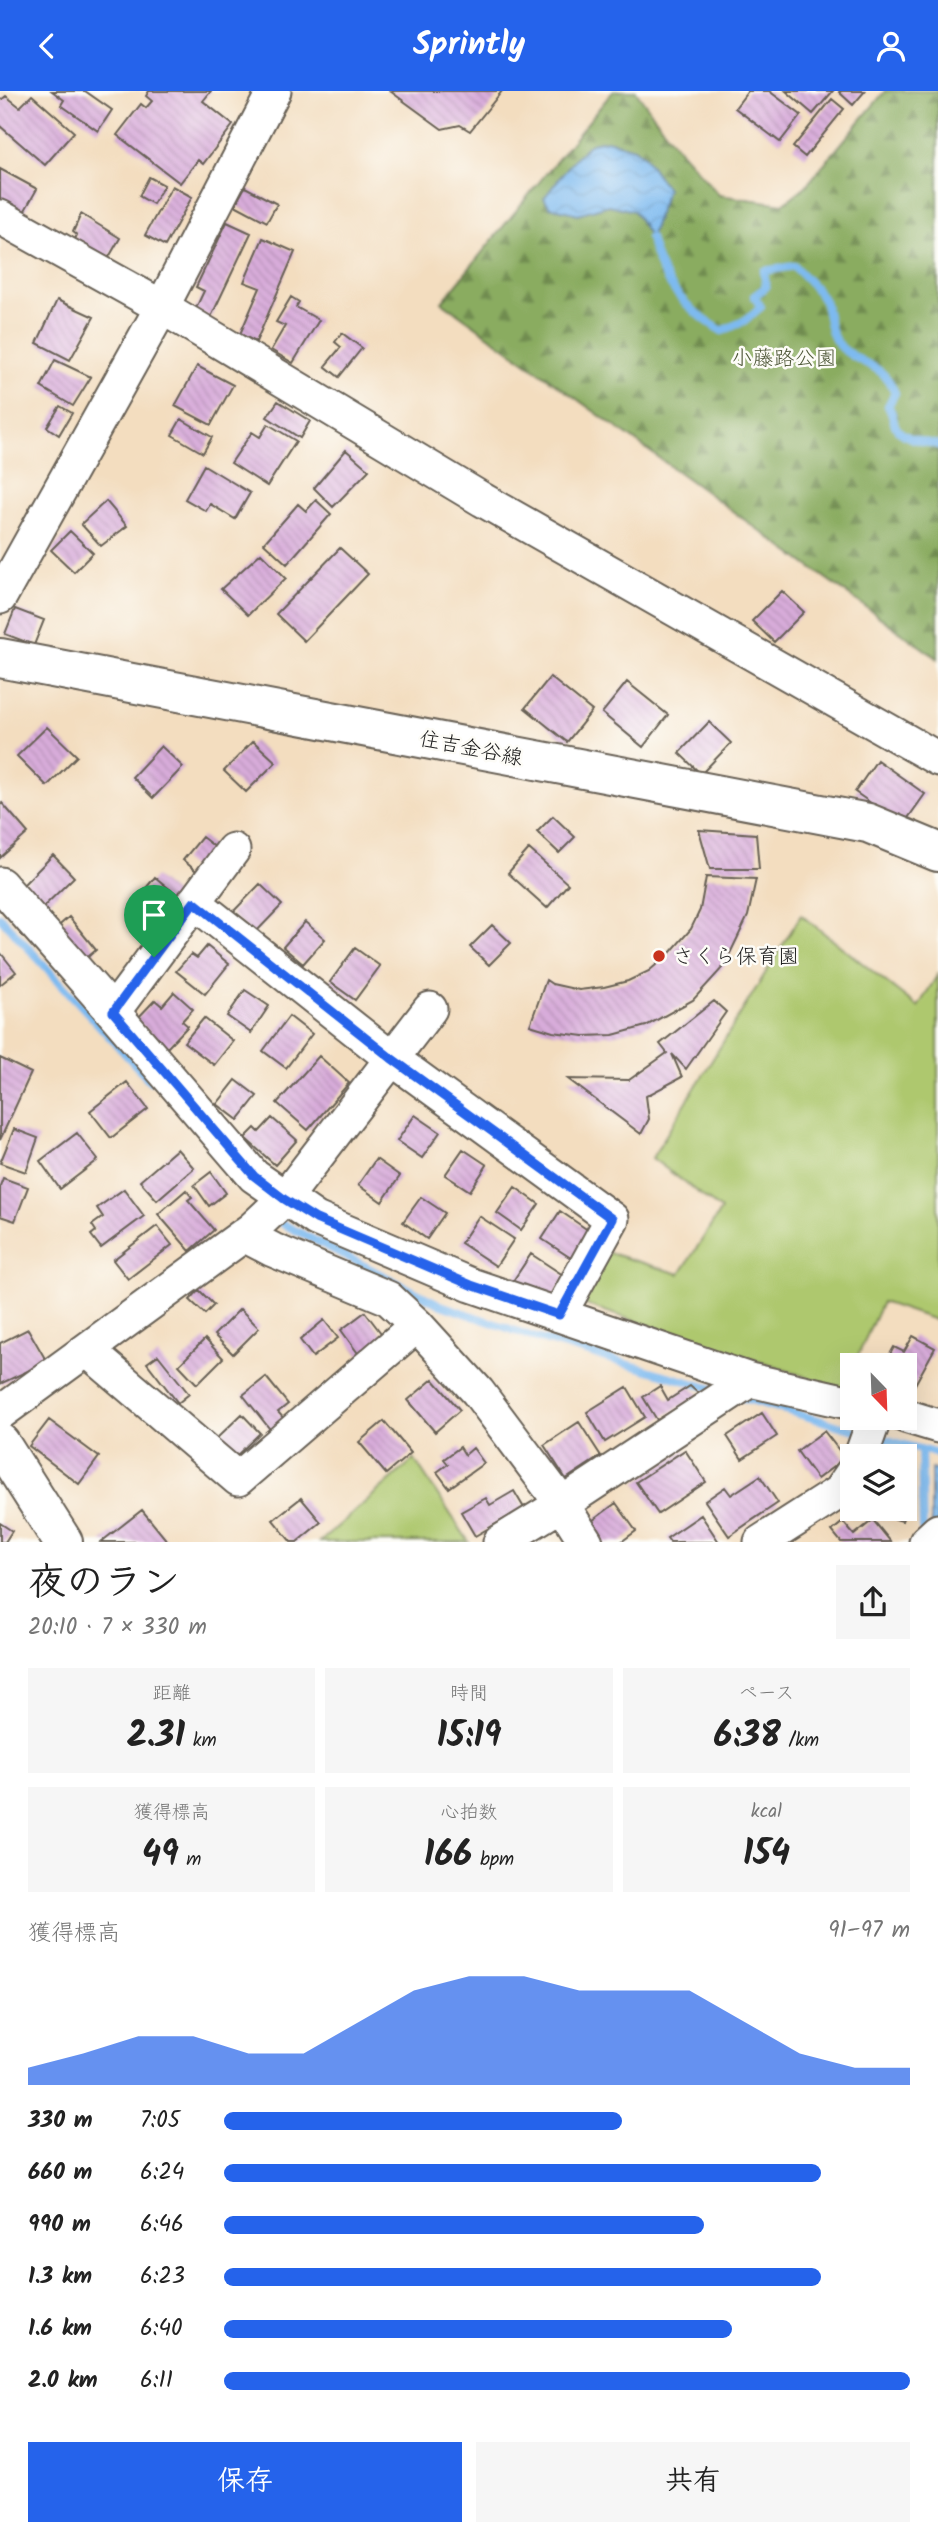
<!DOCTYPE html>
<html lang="ja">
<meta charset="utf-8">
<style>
body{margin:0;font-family:Kalam,"Klee One",sans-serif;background:#f6f6f6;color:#222;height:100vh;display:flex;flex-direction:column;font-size:26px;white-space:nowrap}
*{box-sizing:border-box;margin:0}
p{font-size:23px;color:#767676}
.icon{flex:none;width:38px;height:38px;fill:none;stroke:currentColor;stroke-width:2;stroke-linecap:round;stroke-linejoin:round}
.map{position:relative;height:1451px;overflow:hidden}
.side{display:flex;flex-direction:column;background:#fff;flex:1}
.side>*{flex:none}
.needle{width:46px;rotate:157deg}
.tools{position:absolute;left:840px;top:1262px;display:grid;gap:14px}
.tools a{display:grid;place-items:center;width:77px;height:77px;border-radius:0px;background:#fff;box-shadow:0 7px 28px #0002;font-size:35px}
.pin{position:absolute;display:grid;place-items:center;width:60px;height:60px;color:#fff;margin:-72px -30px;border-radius:50% 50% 50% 0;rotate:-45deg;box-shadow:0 0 7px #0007}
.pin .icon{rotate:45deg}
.round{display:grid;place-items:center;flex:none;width:74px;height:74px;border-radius:0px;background:#f6f6f6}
.headline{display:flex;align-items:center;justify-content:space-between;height:119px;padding:0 28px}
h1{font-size:38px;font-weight:800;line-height:52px}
.metrics{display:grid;grid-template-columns:repeat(3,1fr);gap:10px;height:119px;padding:7px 28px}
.metrics div{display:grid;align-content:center;border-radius:0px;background:#f6f6f6;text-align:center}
.metrics b{font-size:35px;font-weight:800}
.metrics small{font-size:19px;font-weight:400}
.metrics p{font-size:19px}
.chart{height:196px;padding:14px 28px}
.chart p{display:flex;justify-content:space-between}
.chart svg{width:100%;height:126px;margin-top:7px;fill:#2563eb;opacity:.7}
.cta{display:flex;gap:14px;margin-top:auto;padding:14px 28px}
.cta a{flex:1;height:80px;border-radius:0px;background:#2563eb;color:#fff;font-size:28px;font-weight:800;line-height:80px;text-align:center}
.cta a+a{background:#f6f6f6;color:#222}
ul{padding:0 28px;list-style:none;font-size:23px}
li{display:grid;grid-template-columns:112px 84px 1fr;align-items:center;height:52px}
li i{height:18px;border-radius:9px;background:#2563eb}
header{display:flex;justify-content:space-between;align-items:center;height:91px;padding:0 28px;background:#2563eb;color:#fff;font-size:32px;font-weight:800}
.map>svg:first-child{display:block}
.green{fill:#aec86e;stroke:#657245;stroke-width:2}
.forest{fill:url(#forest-firs);stroke:#53643e;stroke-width:2}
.water{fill:url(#water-waves);stroke:#4c6b86;stroke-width:2}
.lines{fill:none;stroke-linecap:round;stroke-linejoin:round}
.stream{stroke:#7dbaf0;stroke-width:8}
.building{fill:url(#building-back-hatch)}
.minor-casing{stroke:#676055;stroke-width:37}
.major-casing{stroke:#676055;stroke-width:42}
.minor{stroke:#fff;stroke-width:33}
.major{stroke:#fff;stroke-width:38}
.route-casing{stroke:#fff;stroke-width:14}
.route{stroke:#2563eb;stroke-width:9}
.poi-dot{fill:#c8321e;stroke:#fdfcf7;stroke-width:2.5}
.labels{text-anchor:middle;stroke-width:5;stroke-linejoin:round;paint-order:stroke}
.park-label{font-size:21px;fill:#4f5839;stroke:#fdfcf7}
.street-label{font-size:21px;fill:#1c1c1c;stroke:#fdfcf7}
.poi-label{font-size:21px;fill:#1c1c1c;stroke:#fdfcf7;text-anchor:start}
</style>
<header><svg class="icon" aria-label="back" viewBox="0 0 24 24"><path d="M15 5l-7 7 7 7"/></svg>Sprintly<svg class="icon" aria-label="person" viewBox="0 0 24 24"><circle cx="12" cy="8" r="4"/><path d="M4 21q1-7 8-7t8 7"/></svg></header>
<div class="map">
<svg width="938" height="1451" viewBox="0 0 938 1451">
<defs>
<pattern id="forest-firs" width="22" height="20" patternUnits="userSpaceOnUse" patternTransform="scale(1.75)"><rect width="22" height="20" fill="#8aac61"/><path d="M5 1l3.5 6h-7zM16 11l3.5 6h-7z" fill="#708b4f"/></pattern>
<pattern id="water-waves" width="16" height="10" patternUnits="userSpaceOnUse" patternTransform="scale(1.75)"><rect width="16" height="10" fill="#7dbaf0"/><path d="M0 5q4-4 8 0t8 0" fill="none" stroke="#6b9fcd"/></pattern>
<pattern id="building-back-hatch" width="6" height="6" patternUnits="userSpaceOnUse" patternTransform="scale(1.75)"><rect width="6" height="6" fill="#d8acda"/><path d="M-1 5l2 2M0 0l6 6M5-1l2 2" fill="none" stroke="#b993ba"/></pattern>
</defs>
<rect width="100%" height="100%" fill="#fdfcf7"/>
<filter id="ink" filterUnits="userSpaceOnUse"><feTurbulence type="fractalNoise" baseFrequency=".0143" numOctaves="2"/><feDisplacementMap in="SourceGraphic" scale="14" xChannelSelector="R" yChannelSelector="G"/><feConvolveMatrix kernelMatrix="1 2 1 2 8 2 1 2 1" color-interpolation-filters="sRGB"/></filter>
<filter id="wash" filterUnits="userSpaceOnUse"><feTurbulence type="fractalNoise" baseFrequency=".00686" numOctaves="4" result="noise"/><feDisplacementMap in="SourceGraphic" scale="28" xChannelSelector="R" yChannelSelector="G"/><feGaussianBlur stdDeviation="1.57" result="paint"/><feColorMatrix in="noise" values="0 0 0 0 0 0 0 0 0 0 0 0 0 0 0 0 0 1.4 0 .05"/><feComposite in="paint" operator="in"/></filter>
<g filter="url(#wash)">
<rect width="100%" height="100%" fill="#f3ddbf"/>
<path class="green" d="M801,824L918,916L938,883V1230L882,1211L843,1298L583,1213L606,1161L680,1183L721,1119L652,1067Z
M414,1368L469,1451H320Z"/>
<path class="forest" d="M613,0H636L675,54L719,104L783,113L806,95L885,0H938V568L442,211Z"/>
<path class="water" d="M607,49L634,57L644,65L667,98L650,147L634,120L609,114L578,123L550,116L544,107L576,66L591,52Z
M931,1378L938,1380V1442L931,1430Z"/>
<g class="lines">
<path class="stream" d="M650,147C660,190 684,217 722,240L744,230L761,216L754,205L766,196L764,180L794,175C804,186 821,200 825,213C830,229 828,241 839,254C859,276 882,269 895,302L888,315C894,323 892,328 896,336C902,348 926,351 938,354
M0,826L150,990
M275,1125L281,1132L441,1214L533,1246L717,1299
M743,1307L861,1341
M877,1346L938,1363
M921,1358L923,1440"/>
</g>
<g id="blocks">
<path class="building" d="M52,0H85L112,19L98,40L61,14L64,9Z
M149,0H211L203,10L233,34L203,73L198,69L180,92L117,44L141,13L146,17L152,10L146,5Z
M390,0H502L470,40L460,34L442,38Z
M748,0H769L801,24L780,51L735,17Z
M786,0H833L813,23Z
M840,0H865L853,14L839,1Z
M32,4L74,41L45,74L0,35V10L6,5L20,16Z
M832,8L844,18L805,66L793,56Z
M0,78L37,98L19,130L0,119Z
M149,86L164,94L153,113L139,105Z
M172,95L192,106L165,155L145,144Z
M245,96L277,113L267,131L235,114Z
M81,123L120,147L105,173L71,156L77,144L73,141Z
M227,131L251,142L211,226L195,219L204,200L196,196Z
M263,147L295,161L256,251L240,243L260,197L244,191Z
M291,206L299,211L296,216L319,229L293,272L271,259L285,235L276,231Z
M57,209L94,226L70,269L37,252Z
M342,242L362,257L339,286L325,275L341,256L335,251Z
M55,269L91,286L73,315L41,296Z
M197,275L233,294L211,334L175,315Z
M278,310L310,330L300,347L267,326Z
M60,315L72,322L59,344L47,336Z
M181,328L212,346L203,362L172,344Z
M268,333L296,350L267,395L231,372L252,341L260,346Z
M346,359L369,379L333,416L314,397Z
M204,374L250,402L235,428L210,413L206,420L185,408Z
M316,409L331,423L287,473L264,452L298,413L306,420Z
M106,410L127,435L101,455L81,433Z
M70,440L93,462L74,481L51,459Z
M340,457L368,483L304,550L276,523Z
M261,462L286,487L248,524L221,498Z
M782,500L804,521L774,551L752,530Z
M15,518L44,529L34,554L5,543Z
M550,586L592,620L567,651L525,617Z
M627,591L668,624L643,656L602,622Z
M709,631L731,652L701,683L679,662Z
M47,636L77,665L47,695L17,665Z
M253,650L276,671L246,701L224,680Z
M161,655L183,676L153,707L132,686Z
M877,669L925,703L903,734L855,701Z
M2,712L28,742L0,767V714Z
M553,725L575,746L559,762L537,741Z
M699,739L756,743L759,778H710Z
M202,746L220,760L201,784L183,769Z
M529,758L568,793L547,817L508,782Z
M53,764L74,786L34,825L13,804Z
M155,786L178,805L162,827L137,808Z
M706,786L756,788L748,825L724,875L693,909L646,935L613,944L584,945L553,941L530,934L546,889L552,893L579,899L604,896L628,890L649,880L670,862L691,838L700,819Z
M260,793L282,814L253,844L231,823Z
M69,826L96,859L82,871L55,838Z
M305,831L325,848L303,873L283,856Z
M492,834L511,852L489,874L470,856Z
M207,855L229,873L205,903L176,880L191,863L197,867Z
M355,857L380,875L355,909L330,891Z
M0,861L16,881L0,894Z
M245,899L269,915L251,942L227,925Z
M174,901L193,918L182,930L188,935L167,957L136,929L155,909L162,915Z
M714,910L726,921L686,978L672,963L682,986L646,1005L649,1028L641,1043L568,988L629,989L667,962L660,953Z
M289,925L312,943L286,977L263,960Z
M204,927L233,950L214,974L184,951Z
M319,965L349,992L308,1039L277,1012Z
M0,967L31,982L0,1049Z
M236,989L257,1005L238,1029L217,1013Z
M127,991L148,1018L111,1047L90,1020Z
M415,1024L440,1041L422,1067L397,1050Z
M272,1027L297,1049L275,1074L245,1047L255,1037L259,1041Z
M14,1038L38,1047L26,1081L0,1072Z
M77,1042L98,1069L60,1098L40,1070Z
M177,1058L194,1077L157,1109L140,1090Z
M463,1058L487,1074L470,1100L445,1084Z
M376,1068L400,1085L382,1111L358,1094Z
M211,1081L226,1102L209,1115L194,1094Z
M3,1087L28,1096L15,1130L0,1125V1095Z
M515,1096L539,1113L521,1139L497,1122Z
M124,1098L144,1125L101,1157L91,1144L96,1140L92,1134L103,1126L97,1117Z
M186,1099L192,1106L188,1109L214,1139L190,1160L158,1123Z
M421,1106L445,1122L427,1148L403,1131Z
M560,1120L595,1144L577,1171L542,1148Z
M479,1125L514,1148L496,1175L461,1152Z
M157,1135L172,1154L128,1188L113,1169Z
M531,1163L566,1186L548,1213L513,1190Z
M199,1199L214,1214L205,1223L190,1209Z
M240,1218L259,1237L233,1263L214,1244Z
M365,1221L384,1246L360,1265L341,1239Z
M324,1229L338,1247L313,1266L300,1249Z
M28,1238L47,1271L0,1293V1252Z
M913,1245L935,1257L913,1297L905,1292V1274H884L894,1256L904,1261Z
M205,1248L223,1267L197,1293L179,1274Z
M158,1264L189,1303L178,1312L147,1272Z
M266,1286L288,1313L278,1321L287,1331L273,1342L243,1304Z
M433,1288L460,1319L435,1341L408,1309Z
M660,1295L668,1309L690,1295L700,1304L657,1329L643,1306Z
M627,1296L645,1326L605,1351L587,1321Z
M762,1322L777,1345L742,1368L727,1345Z
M242,1323L260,1342L234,1367L215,1349Z
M49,1329L99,1366L79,1393L29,1355Z
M384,1330L411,1362L386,1383L359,1351Z
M579,1331L601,1365L566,1388L544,1354Z
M824,1340L845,1367L817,1388L797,1360Z
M460,1356L465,1364L473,1357L484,1372L449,1397L437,1381L448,1373L444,1368Z
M685,1359L706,1391L658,1423L636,1391Z
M760,1385L778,1412L729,1445L705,1410L725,1396L731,1404Z
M905,1395L913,1397L902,1430L863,1418H905Z
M514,1400L524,1417L475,1445L461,1421L486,1407L490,1414Z
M301,1407L321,1431L297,1451H291L273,1429Z
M616,1412L636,1440L621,1451H602L588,1433Z
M142,1419L168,1451H101Z
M701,1424L719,1451H670L667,1447Z
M873,1429L891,1451H841L832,1440L843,1431L854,1444Z
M0,1432L12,1440L5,1451H0Z"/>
</g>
</g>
<g filter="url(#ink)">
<use href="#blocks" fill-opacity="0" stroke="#676055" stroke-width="2"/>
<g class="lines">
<g class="minor-casing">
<path id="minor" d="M0,126L162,216L483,409L938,668
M0,506L162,216L274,0
M0,793L113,921L254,1085L316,1128L471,1194L750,1289L852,1312
M194,811L391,967L612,1128L559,1224
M113,921L233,759
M244,1144L273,1159L388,1207L417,1234L478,1301L562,1413L586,1451
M87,1259L238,1388L417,1234
M0,1322L252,1138L284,1108L430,918
M905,1325L938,1335
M861,1365L875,1326
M500,1451L562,1413L750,1289
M761,1451L839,1401L852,1382
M926,1451L938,1440"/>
</g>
<g class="major-casing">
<path id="major" d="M0,567L868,732L938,761
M0,1352L63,1451"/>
</g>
<use href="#minor" class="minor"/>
<use href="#major" class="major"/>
</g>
</g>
<g class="lines" filter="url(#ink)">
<g class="route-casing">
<path id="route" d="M194,811L391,967L612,1128L559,1224L471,1194L316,1128L284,1108L254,1085L113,921Z"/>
</g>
<use href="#route" class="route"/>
</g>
<circle class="poi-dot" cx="659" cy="865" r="7"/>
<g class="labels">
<g class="park-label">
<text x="784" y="274">小藤路公園</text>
</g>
<g class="street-label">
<text transform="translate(471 657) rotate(11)" y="7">住吉金谷線</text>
</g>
<g class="poi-label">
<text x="673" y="872">さくら保育園</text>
</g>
</g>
</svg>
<div class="tools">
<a><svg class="needle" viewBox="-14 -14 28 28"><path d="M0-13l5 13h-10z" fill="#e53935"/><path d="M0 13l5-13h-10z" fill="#767676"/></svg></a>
<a><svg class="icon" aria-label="layers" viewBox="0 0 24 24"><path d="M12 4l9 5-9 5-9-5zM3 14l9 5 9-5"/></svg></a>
</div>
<div class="pin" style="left:154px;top:866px;background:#1e9e55"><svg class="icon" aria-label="arrive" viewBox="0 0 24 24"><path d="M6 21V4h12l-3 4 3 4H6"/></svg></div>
</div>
<section class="side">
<div class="headline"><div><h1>夜のラン</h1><p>20:10 · 7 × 330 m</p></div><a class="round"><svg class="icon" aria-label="share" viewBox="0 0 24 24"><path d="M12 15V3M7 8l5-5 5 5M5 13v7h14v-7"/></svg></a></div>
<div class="metrics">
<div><p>距離</p><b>2.31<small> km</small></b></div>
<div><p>時間</p><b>15:19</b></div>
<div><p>ペース</p><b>6:38<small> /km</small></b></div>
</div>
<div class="metrics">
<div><p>獲得標高</p><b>49<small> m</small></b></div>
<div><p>心拍数</p><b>166<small> bpm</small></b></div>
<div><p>kcal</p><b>154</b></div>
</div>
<div class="chart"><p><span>獲得標高</span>91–97 m</p>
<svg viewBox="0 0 160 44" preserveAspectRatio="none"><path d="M0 44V38L10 33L20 27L30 27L40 33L50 33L60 22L70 11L80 6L90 6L100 11L110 11L120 11L130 22L140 33L150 38L160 38V44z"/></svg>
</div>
<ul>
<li><b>330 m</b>7:05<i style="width:58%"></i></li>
<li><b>660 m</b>6:24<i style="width:87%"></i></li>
<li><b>990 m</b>6:46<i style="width:70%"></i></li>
<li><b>1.3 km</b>6:23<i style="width:87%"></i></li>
<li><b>1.6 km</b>6:40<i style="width:74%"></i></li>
<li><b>2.0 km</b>6:11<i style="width:100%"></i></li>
</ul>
<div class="cta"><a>保存</a><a>共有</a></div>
</section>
